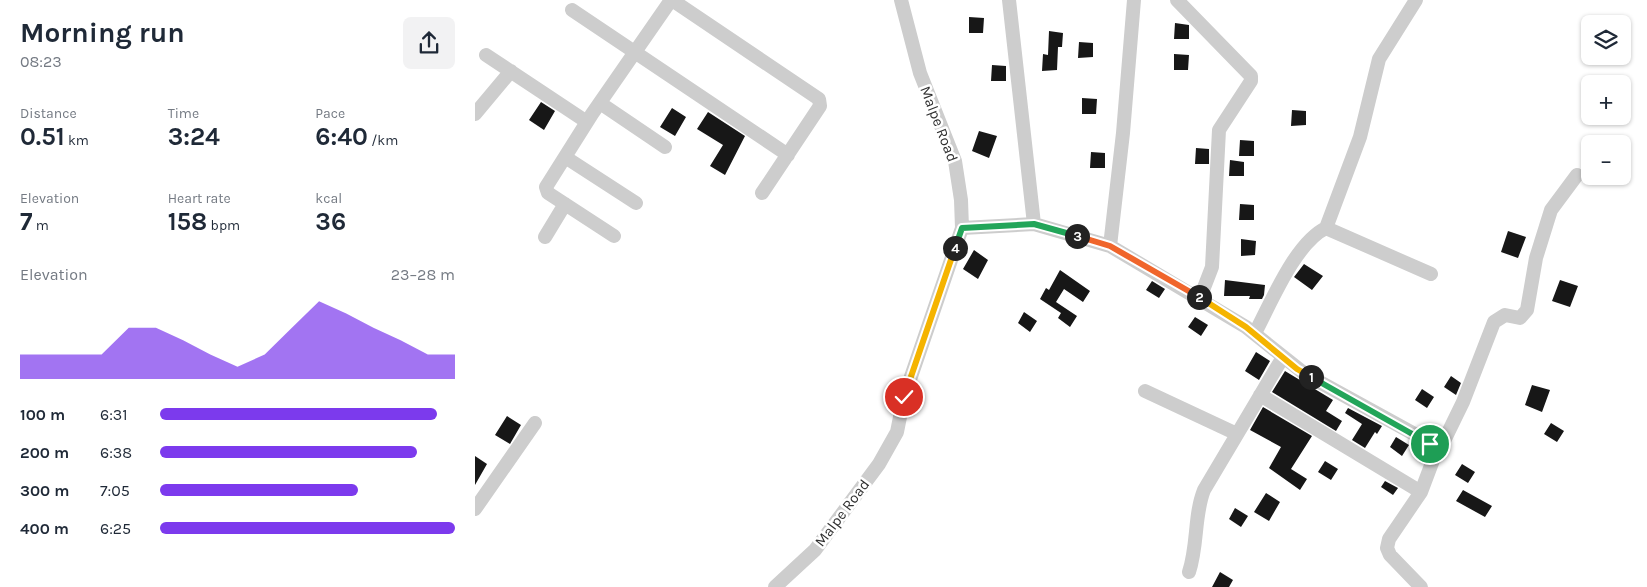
<!DOCTYPE html>
<meta charset="utf-8">
<style>
body{margin:0;font-family:Karla,sans-serif;background:#f2f2f3;color:#1f2937;height:100vh;display:flex;flex-direction:column;font-size:19px;white-space:nowrap}
*{box-sizing:border-box;margin:0}
p{font-size:16px;color:#747a83}
.icon{flex:none;width:28px;height:28px;fill:none;stroke:currentColor;stroke-width:2;stroke-linecap:round;stroke-linejoin:round}
.map{position:relative;flex:1;overflow:hidden}
.side{display:flex;flex-direction:column;background:#fff;width:475px}
.side>*{flex:none}
.controls{position:absolute;left:1106px;top:15px;display:grid;gap:10px}
.controls a{display:grid;place-items:center;width:50px;height:50px;border-radius:8px;background:#fff;box-shadow:0 1px 4px #0004;font-size:25px}
.pin{position:absolute;display:grid;place-items:center;width:42px;height:42px;color:#fff;margin:-21px;border:2px solid #fff;border-radius:50%;box-shadow:0 1px 5px #0007}
.km{position:absolute;width:25px;height:25px;margin:-12px;border-radius:50%;background:#222;color:#fff;font-size:14px;line-height:25px;text-align:center}
.round{display:grid;place-items:center;flex:none;width:52px;height:52px;border-radius:8px;background:#f2f2f3}
.head{display:flex;align-items:center;justify-content:space-between;height:85px;padding:0 20px}
h1{font-size:28px;font-weight:700;line-height:38px}
.stats{display:grid;grid-template-columns:repeat(3,1fr);gap:8px;height:85px;padding:5px 20px}
.stats div{display:grid;align-content:center}
.stats b{font-size:25px;font-weight:700}
.stats small{font-size:14px;font-weight:400}
.stats p{font-size:14px}
.chart{height:140px;padding:10px 20px}
.chart p{display:flex;justify-content:space-between}
.chart svg{width:100%;height:90px;margin-top:5px;fill:#7c3aed;opacity:.7}
ul{padding:0 20px;list-style:none;font-size:16px}
li{display:grid;grid-template-columns:80px 60px 1fr;align-items:center;height:38px}
li i{height:12px;border-radius:6px;background:#7c3aed}
main{display:flex;flex:1;min-height:0}
.map>svg:first-child{display:block}
.building{fill:#171717}
.lines{fill:none;stroke-linecap:round;stroke-linejoin:round}
.minor{stroke:#cdcdcd;stroke-width:14}
.split-1-casing{stroke:#fff;stroke-width:10}
.split-2-casing{stroke:#fff;stroke-width:10}
.split-3-casing{stroke:#fff;stroke-width:10}
.split-4-casing{stroke:#fff;stroke-width:10}
.split-5-casing{stroke:#fff;stroke-width:10}
.split-1{stroke:#22a559;stroke-width:6}
.split-2{stroke:#f5b400;stroke-width:6}
.split-3{stroke:#f0652b;stroke-width:6}
.split-4{stroke:#22a559;stroke-width:6}
.split-5{stroke:#f5b400;stroke-width:6}
.labels{text-anchor:middle;stroke-width:5;stroke-linejoin:round;paint-order:stroke}
.street-label{font-size:15px;fill:#303030;stroke:#fff}
</style>
<main>
<section class="side">
<div class="head"><div><h1>Morning run</h1><p>08:23</p></div><a class="round"><svg class="icon" aria-label="share" viewBox="0 0 24 24"><path d="M12 15V3M7 8l5-5 5 5M5 13v7h14v-7"/></svg></a></div>
<div class="stats">
<div><p>Distance</p><b>0.51<small> km</small></b></div>
<div><p>Time</p><b>3:24</b></div>
<div><p>Pace</p><b>6:40<small> /km</small></b></div>
</div>
<div class="stats">
<div><p>Elevation</p><b>7<small> m</small></b></div>
<div><p>Heart rate</p><b>158<small> bpm</small></b></div>
<div><p>kcal</p><b>36</b></div>
</div>
<div class="chart"><p><span>Elevation</span>23–28 m</p>
<svg viewBox="0 0 160 44" preserveAspectRatio="none"><path d="M0 44V32L10 32L20 32L30 32L40 19L50 19L60 25L70 32L80 38L90 32L100 19L110 6L120 12L130 19L140 25L150 32L160 32V44z"/></svg>
</div>
<ul>
<li><b>100 m</b>6:31<i style="width:94%"></i></li>
<li><b>200 m</b>6:38<i style="width:87%"></i></li>
<li><b>300 m</b>7:05<i style="width:67%"></i></li>
<li><b>400 m</b>6:25<i style="width:100%"></i></li>
</ul>
</section>
<div class="map">
<svg width="1172" height="587" viewBox="0 0 1172 587">
<rect width="100%" height="100%" fill="#fff"/>
<path class="building" d="M494,17L509,18L508,33H494Z
M700,23L714,25V39H699Z
M574,31L588,33L587,47H583L582,70L567,71L568,54L573,55Z
M604,42L618,43V57L603,58Z
M699,54L714,55L713,70H699Z
M517,65L531,66V81H516Z
M607,98L622,99L621,114H607Z
M66,102L80,111L69,130L54,120Z
M197,108L211,117L200,136L185,127Z
M817,110L831,111V125L816,126Z
M233,112L270,136L250,175L235,166L248,145L222,129Z
M504,131L522,136L514,158L497,151Z
M765,140L779,141V156H764Z
M721,148L734,149V164H720Z
M616,152L630,153V168H615Z
M755,160L769,162V176H754Z
M765,204L779,205V220H764Z
M1033,231L1051,237L1043,258L1026,252Z
M766,239L781,241L780,255L766,256Z
M499,250L513,260L503,279L488,269Z
M829,264L848,276L837,290L819,277Z
M585,270L615,291L608,302L589,289L581,302L602,316L595,327L583,318L586,313L565,299L571,288L574,290Z
M750,280L790,285L789,295L787,299H774L775,296H749Z
M1085,280L1103,286L1095,307L1077,301Z
M677,281L690,289L684,298L671,290Z
M549,312L562,321L555,332L543,323Z
M720,317L733,325L726,336L713,327Z
M781,352L795,361L784,380L770,371Z
M810,371L858,400L851,411L867,421L861,431L797,392Z
M976,376L986,383L981,395L969,387Z
M1057,385L1075,390L1067,412L1050,405Z
M947,389L959,397L952,408L940,400Z
M788,407L837,436L816,469L832,479L825,490L794,468L806,447L775,430Z
M873,408L907,426L902,434L900,432L890,448L877,440L887,424L870,413Z
M32,416L46,425L35,444L20,435Z
M1076,423L1089,431L1082,442L1069,434Z
M921,437L934,445L927,456L915,447Z
M942,445L952,451L948,462L937,454Z
M0,456L12,464L0,485Z
M850,461L863,469L856,480L843,472Z
M987,464L1000,472L993,483L980,475Z
M910,481L923,488L918,495L906,487Z
M988,490L1017,506L1010,517L981,501Z
M791,493L805,502L794,521L779,512Z
M760,508L773,516L766,527L754,519Z
M745,572L758,580L754,587H737Z"/>
<g class="lines">
<path class="minor" d="M197,0L344,99L345,106L287,193
M534,0L559,224
M702,0L776,76V81L744,130L737,267L725,298
M97,10L313,155
M11,55L112,122
M125,103L190,147
M0,114L36,71
M90,157L161,203
M487,228L559,224L635,246L771,327L830,374L963,447L968,443L988,402L1019,322L1030,315L1045,318L1052,310L1061,258L1076,210L1102,175
M851,228L885,137L904,59L941,0
M139,236L73,193L71,187L117,114L196,0
M70,237L90,204
M635,246L648,133L659,0
M780,333C796,303 820,243 851,228L956,274
M670,391L762,434
M785,395L946,492
M0,509L60,423
M714,572C723,545 719,515 729,490L808,357
M300,587L340,550L404,464L422,432L429,397L487,228L486,200L480,161L445,73L426,0
M946,587L915,555L912,548L914,539L946,492L963,447"/>
</g>
<g class="lines">
<g class="split-1-casing">
<path id="split-1" d="M836,377L955,444"/>
</g>
<g class="split-2-casing">
<path id="split-2" d="M724,297L771,327L822,369L836,377"/>
</g>
<g class="split-3-casing">
<path id="split-3" d="M602,236L635,246L724,297"/>
</g>
<g class="split-4-casing">
<path id="split-4" d="M480,248L487,228L559,224L602,236"/>
</g>
<g class="split-5-casing">
<path id="split-5" d="M429,397L480,248"/>
</g>
<use href="#split-1" class="split-1"/>
<use href="#split-2" class="split-2"/>
<use href="#split-3" class="split-3"/>
<use href="#split-4" class="split-4"/>
<use href="#split-5" class="split-5"/>
</g>
<g class="labels">
<g class="street-label">
<text transform="translate(464 124) rotate(69)" y="5">Malpe Road</text>
<text transform="translate(367 513) rotate(-53)" y="5">Malpe Road</text>
</g>
</g>
</svg>
<div class="controls">
<a><svg class="icon" aria-label="layers" viewBox="0 0 24 24"><path d="M12 4l9 5-9 5-9-5zM3 14l9 5 9-5"/></svg></a>
<a>+</a>
<a>−</a>
</div>
<div class="pin" style="left:955px;top:444px;background:#1e9e55"><svg class="icon" aria-label="arrive" viewBox="0 0 24 24"><path d="M6 21V4h12l-3 4 3 4H6"/></svg></div>
<div class="pin" style="left:429px;top:397px;background:#d93025"><svg class="icon" aria-label="check" viewBox="0 0 24 24"><path d="M5 12l5 5 9-10"/></svg></div>
<b class="km" style="left:836px;top:377px">1</b>
<b class="km" style="left:724px;top:297px">2</b>
<b class="km" style="left:602px;top:236px">3</b>
<b class="km" style="left:480px;top:248px">4</b>
</div>
</main>
